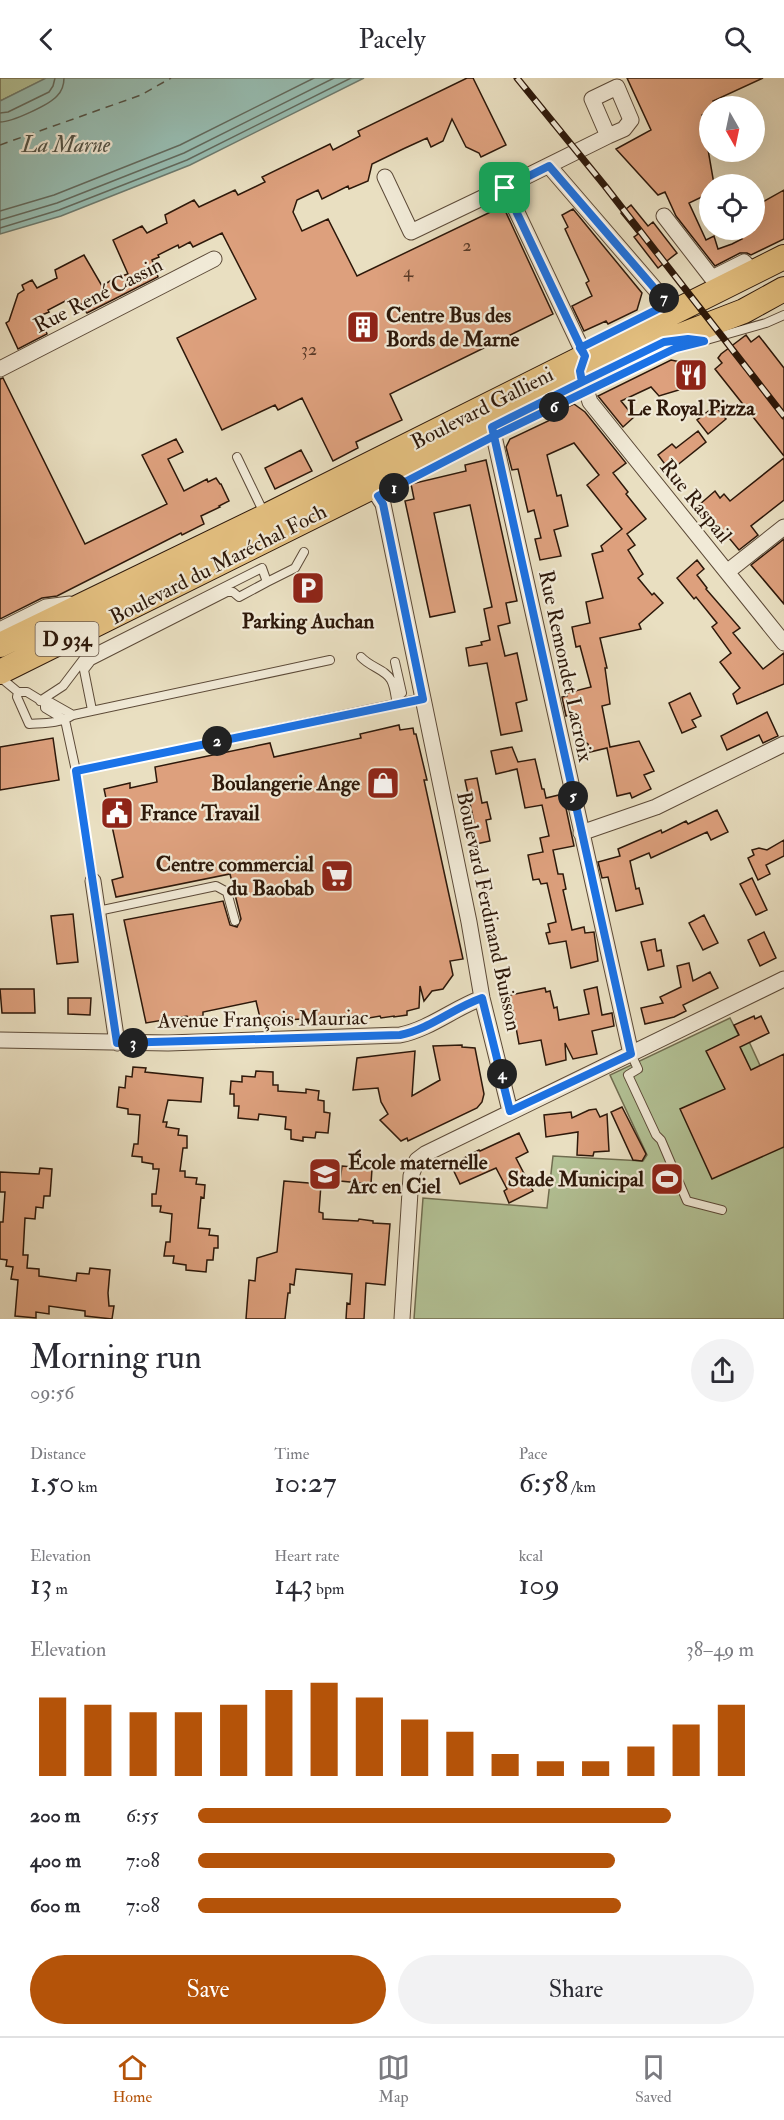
<!DOCTYPE html>
<meta charset="utf-8">
<style>
body{margin:0;font-family:"IM FELL Double Pica",serif;background:#f2f2f3;color:#2b2b33;height:100vh;display:flex;flex-direction:column;font-size:22px;white-space:nowrap}
*{box-sizing:border-box;margin:0}
p{font-size:20px;color:#7c7c81}
.icon{flex:none;width:33px;height:33px;fill:none;stroke:currentColor;stroke-width:2;stroke-linecap:round;stroke-linejoin:round}
.map{position:relative;height:1241px;overflow:hidden}
.side{display:flex;flex-direction:column;background:#fff;flex:1}
.side>*{flex:none}
.needle{width:39px;rotate:171deg}
.buttons{position:absolute;left:699px;top:18px;display:grid;gap:12px}
.buttons a{display:grid;place-items:center;width:66px;height:66px;border-radius:50%;background:#fff;box-shadow:0 6px 24px #0002;font-size:30px}
.pin{position:absolute;display:grid;place-items:center;width:51px;height:51px;color:#fff;margin:-26px;border-radius:12px;box-shadow:0 3px 9px #0006}
.km{position:absolute;width:30px;height:30px;margin:-15px;border-radius:50%;background:#222;color:#fff;font-size:16px;line-height:30px;text-align:center}
.round{display:grid;place-items:center;flex:none;width:63px;height:63px;border-radius:32px;background:#f2f2f3}
.summary{display:flex;align-items:center;justify-content:space-between;height:102px;padding:0 30px}
h1{font-size:33px;font-weight:600;line-height:45px}
.stats{display:grid;grid-template-columns:repeat(3,1fr);gap:9px;height:102px;padding:6px 30px}
.stats div{display:grid;align-content:center}
.stats b{font-size:30px;font-weight:600}
.stats small{font-size:16px;font-weight:400}
.stats p{font-size:16px}
.chart{height:168px;padding:12px 30px}
.chart p{display:flex;justify-content:space-between}
.chart svg{width:100%;height:108px;margin-top:6px;stroke:#b45309;stroke-width:6}
.button{display:flex;gap:12px;margin-top:auto;padding:12px 30px}
.button a{flex:1;height:69px;border-radius:36px;background:#b45309;color:#fff;font-size:24px;font-weight:600;line-height:69px;text-align:center}
.button a+a{background:#f2f2f3;color:#2b2b33}
ul{padding:0 30px;list-style:none;font-size:20px}
li{display:grid;grid-template-columns:96px 72px 1fr;align-items:center;height:45px}
li i{height:15px;border-radius:8px;background:#b45309}
header{display:flex;justify-content:space-between;align-items:center;height:78px;padding:0 30px;background:#fff;font-size:27px;font-weight:600}
.dock{display:flex;justify-content:space-around;align-items:center;height:84px;border-top:2px solid #e1e1e2;background:#fff;font-size:16px;color:#7c7c81}
.dock a{display:grid;justify-items:center;gap:3px}
.dock .current{color:#b45309}
.map>svg:first-child{display:block}
.green{fill:#b3c296;stroke:#706d50;stroke-width:1.5}
.water{fill:#97bdb2;stroke:#6d7b6f;stroke-width:1.5}
.lines{fill:none;stroke-linecap:round;stroke-linejoin:round}
.shore{stroke:#626a5e;stroke-width:1.5}
.ferry{stroke:#525245;stroke-width:1.5;stroke-dasharray:8 6;stroke-linecap:butt}
.building{fill:#dda07d;stroke:#2d180a;stroke-width:1.5}
.lane-casing{stroke:#5c4a38;stroke-width:10}
.street-casing{stroke:#5c4a38;stroke-width:17}
.primary-casing{stroke:#2d180a;stroke-width:26}
.lane{stroke:#f1ead7;stroke-width:8}
.street{stroke:#f1ead7;stroke-width:15}
.primary{stroke:#e4c080;stroke-width:24}
.rail-casing{stroke:#2d180a;stroke-width:7}
.rail{stroke:#f1ead7;stroke-width:4.5;stroke-dasharray:14;stroke-linecap:butt}
.route-casing{stroke:#fff;stroke-width:12}
.route{stroke:#1a73e8;stroke-width:8}
.labels{text-anchor:middle;stroke-width:4.5;stroke-linejoin:round;paint-order:stroke}
.number-label{font-size:18px;fill:#593a27}
.shield{fill:#f1ead7;stroke:#685748;stroke-width:1.5}
.shield-label{font-size:20px;font-weight:bold;fill:#2d180a}
.street-label{font-size:21px;fill:#2d180a;stroke:#f1ead7}
.poi-label{font-size:21px;font-weight:bold;fill:#2d180a;stroke:#f1ead7;text-anchor:start}
.water-label{font-size:22px;font-style:italic;fill:#525245;stroke:#f1ead7}
</style>
<header><svg class="icon" aria-label="back" viewBox="0 0 24 24"><path d="M15 5l-7 7 7 7"/></svg>Pacely<svg class="icon" aria-label="search" viewBox="0 0 24 24"><circle cx="10" cy="10" r="6"/><path d="M15 15l6 6"/></svg></header>
<div class="map">
<svg width="784" height="1241" viewBox="0 0 784 1241">
<rect width="100%" height="100%" fill="#e9dfc1"/>
<filter id="stains"><feTurbulence type="fractalNoise" baseFrequency=".00333" numOctaves="4"/><feColorMatrix values="0 0 0 0 .2 0 0 0 0 .09 0 0 0 0 .02 0 0 0 .5 -.17"/></filter>
<radialGradient id="worn" r=".72"><stop offset=".6" stop-color="#630" stop-opacity="0"/><stop offset="1" stop-color="#630" stop-opacity=".3"/></radialGradient>
<path class="green" d="M0,0H47L0,23Z
M730,940L740,960L746,957L775,1020L784,1017V1241H414L423,1120L547,1130L553,1078L643,1083L647,1077L610,997Z"/>
<path class="water" d="M46,0H364L190,87L61,138L0,156V23Z"/>
<g class="lines">
<path class="shore" d="M0,35L8,34L49,14L53,8L55,0
M0,44C12,44 49,27 57,18C62,13 64,7 64,0
M0,133L54,117L180,67L314,0
M0,142L57,125L184,75L334,0
M0,150L59,132L187,82L351,0"/>
<path class="ferry" d="M0,67L141,17L171,0"/>
</g>
<path class="building" d="M467,0H473L506,67L481,79L479,75L466,69L452,41L443,63L431,69L427,60L403,71L372,86L368,103L349,111L348,108L322,121L318,112L297,122L293,134L302,153L328,141L357,198L503,128L553,236L390,316L402,342L356,364L358,370L333,383L302,320L278,332L275,327L222,352L177,260L256,221L222,155L193,169L190,164L179,170L178,167L158,177L159,179L152,182L158,199L87,235L77,220L70,223L69,221L48,232L49,234L42,237L45,245L43,246L47,256L18,271L6,245L9,243L18,216L24,212L22,207L32,202L37,210L57,200L55,192L84,177L102,208L115,200L128,196L113,162L142,148L147,155L167,145L165,137L194,122L199,129L235,112L238,117L265,104L262,99L330,66L333,72L360,58L358,53Z
M627,0H763L713,23L716,28H710V34L702,37L714,106H710V115L689,125L706,162L714,158L718,171L732,166L742,161L741,159L754,152V129L784,112V161L751,177L747,175H740L715,188L676,138L665,114L658,117L616,71L651,52Z
M631,127L648,148L653,144L677,175L658,190L634,159L638,156L621,135Z
M573,131L642,215L637,232L608,246L606,243L584,253L572,228L592,218L586,205L589,203L565,151L568,149L562,137Z
M746,257L751,264L759,258L784,290V378L715,291L722,285L718,280L721,276Z
M671,282L685,285L699,303L692,308L659,318L651,309L621,323L634,339L623,349L598,318Z
M3,300L85,466L167,426L142,377L176,361L183,374L168,381L184,413L207,401L208,404L216,400L220,406H221L229,423L219,428L220,429L201,438L204,446L182,457L181,455L57,518L42,520L0,541V301Z
M574,326L585,334L626,385L613,395L628,414L626,416L646,441L627,456L635,467L628,472L643,496L638,500L652,517L654,515L663,525L639,546L641,551L600,560L607,590H605L610,626L602,628L610,669L639,663L654,693L644,697L651,711L632,720L630,715L617,718L607,670L590,674L588,666L584,663L577,635L566,638L562,619L567,618V615L591,609L580,568L576,569L572,549L590,545L586,524L603,520L592,476L603,473L601,468L622,451L587,407L599,397L574,365L547,377L557,418L561,417L568,448L554,452L561,478L540,482L535,461L541,460L534,432L528,434L518,391L512,392L506,369L510,361L563,336L561,332Z
M715,328L726,341L708,356L697,342Z
M698,353L706,364L670,393L658,377L672,366L676,370Z
M301,372L312,393L275,411L265,390Z
M784,380V422L751,448L758,457L739,472L725,455L723,457L699,427L715,413L720,420L724,416L730,423Z
M486,382L517,523L506,525L510,545L498,548L505,578L517,575L527,622L516,625L522,653L501,657L487,585L469,588L466,570L482,567L481,564L490,562L484,531L492,529L470,427L434,435L455,534L430,539L405,423L414,421L411,406L466,393L465,387Z
M784,461V526L751,487Z
M697,482L704,491L697,497L707,510L706,511L740,550L733,555L763,591L784,575V606L737,626L733,616L740,610L720,584L731,575L712,549L717,545L696,519L694,521L677,500Z
M690,615L701,638L692,642L696,649L682,655L669,625Z
M767,634L778,658L763,665L759,657L727,672L721,658Z
M399,647L400,652L413,650L414,656H416L427,702H424L463,881L450,883L453,897L443,911L432,913L424,923L420,908L419,930L407,933V937L394,939V938L381,940L380,938L369,940L367,938L355,941L354,938L342,941L341,938L261,944L256,923L203,934V938L188,940L187,938L146,945L124,842L223,823L230,847L237,849L241,841L230,796L116,819L112,802L123,799L104,711L130,705V710L157,704L155,689L270,665L274,679L361,660L360,656Z
M53,660L59,702L0,712V669Z
M512,669L518,684L535,681L542,711H544L546,720L563,716L574,768L553,772L558,796H563L566,811L563,812L572,852L584,849L585,855L594,854L598,883L571,890L566,863L549,866L546,855L550,854L548,846L556,844L547,805L541,806L539,801L533,802L528,777L543,774L540,760L549,758L542,727L525,730L517,691L496,696L491,673Z
M477,700L482,725L487,724L491,741L486,742L490,763L476,766L471,745L474,744L465,702Z
M717,732L728,754L711,762L707,754L651,780L649,775L630,783L636,811L639,810L643,826L616,833L608,799L602,800L598,784L620,778L618,771L661,752L662,755L686,743L688,746Z
M784,762V778L766,787L770,796L758,802L748,780L754,777L752,772L759,770L767,772Z
M752,800L767,832L756,837L740,806Z
M73,836L78,884L57,886L51,838Z
M704,837L718,865L703,872L689,845Z
M764,854L776,880L760,888L748,862Z
M655,861L657,873L661,872L664,888L648,892L641,864Z
M689,885L693,903L710,894L718,910L683,927L686,933L674,939L645,946L641,930L663,925L660,919L681,909L677,888Z
M597,909L602,937L612,935L614,948L592,953L597,976L573,981L565,965L566,982L546,987L541,962L519,966L510,917L545,910L546,914L550,913L554,930L557,929L559,942L589,936L584,912Z
M0,911H34L35,935H2Z
M68,920H91L90,937L68,936Z
M754,938L755,941L761,938L769,955L740,969L751,992L784,976V1069L712,1101L680,1031L725,1011L706,973L739,957L734,947Z
M462,967V969L475,970L484,1016L482,1024L477,1030L408,1063L407,1060L401,1063L380,1042L388,1036L381,1024L378,1010L353,1012L357,980L415,973L412,1018L440,1002L433,968Z
M133,989L146,990L145,994L203,1000L201,1024L168,1022L163,1044H167L166,1049L179,1051L178,1057L187,1058V1070H183L180,1093H185V1099L197,1100L196,1106L205,1107L204,1120L201,1119L198,1150L210,1151L209,1157L218,1158V1170H214L213,1182H207L206,1194L186,1192V1187L173,1185L174,1178H164L166,1164H170L172,1136L160,1134L161,1128H152V1116H156L159,1091H153V1086L142,1084V1079L132,1078L134,1066H138L140,1037L128,1036V1031L117,1029L119,1009L125,1010L126,998L132,999Z
M256,993L273,994V1007H278V1013L306,1015V1011L319,1013L318,1022L324,1023V1034L330,1035L328,1055L316,1054L315,1060L303,1059V1063L291,1061V1052L285,1051L286,1039L259,1036L258,1042L238,1040L239,1028H234V1016H230L231,1003L242,1004V998L255,999Z
M622,1029L646,1076L642,1083L633,1082L611,1034Z
M596,1031L600,1039L607,1036L609,1073L594,1074L593,1078L577,1077L578,1054L546,1059L544,1037L571,1034L572,1040L589,1032Z
M519,1055L528,1074L516,1080L533,1113L509,1125L504,1113L507,1111L496,1090L460,1106L451,1087L479,1072L480,1073Z
M342,1088L372,1091L371,1106L340,1103Z
M40,1090L52,1091L50,1118H44L43,1130L36,1129L35,1141L25,1140L23,1177H28L27,1190L39,1191V1198L76,1203L77,1195L89,1196L90,1190L110,1192L108,1215L109,1228H114L112,1241L85,1238V1233L49,1228V1236L36,1234V1240L15,1238L18,1202L11,1201L13,1189L6,1188L7,1182L0,1181V1144H3L5,1114H0V1094L39,1096Z
M284,1103L321,1106L319,1134L323,1135V1141L358,1143L359,1141L373,1143V1145L390,1146L385,1207L366,1205L364,1241H346L347,1225L350,1226L352,1196L296,1191L294,1207L290,1206V1215H288L285,1241H246L249,1202L255,1203L257,1180L277,1174Z"/>
<g class="lines">
<g class="lane-casing">
<path id="lane" d="M682,269L766,245L784,237
M237,379L264,435
M361,579C370,589 386,592 391,602C395,609 395,618 397,626
M395,584L402,615L396,620
M0,599L18,614H27L45,625L50,624L73,637
M18,614L17,619L29,646C44,645 59,646 73,637L330,582
M40,623L63,608L85,579L262,490L267,504L295,490L304,474
M45,625V630L65,642L76,693L93,803
M92,632L84,592L91,583L227,514H233L239,519L267,504
M76,693L423,620
M98,833L216,808L227,814L235,843
M631,976L638,991L628,997L656,1057L661,1062L687,1123L722,1132"/>
</g>
<g class="street-casing">
<path id="street" d="M608,58L624,51L631,42L617,9L592,21L608,58L505,109L585,278L580,293L590,324L784,565
M549,88L668,226
M385,99L411,154L505,109
M664,138L712,200L744,184L753,194
M0,291L214,181
M492,349L631,976
M368,403L383,426L469,844L482,920L510,1033
M727,494L784,449
M0,552L46,529L70,526
M581,755L656,729L784,666
M93,803L117,965
M0,962L168,965L400,957C430,951 454,930 482,920
M402,1241L411,1098L417,1082L425,1076L784,901"/>
</g>
<g class="primary-casing">
<path id="primary" d="M0,567L266,438L784,179
M0,594L664,264L744,233L784,211"/>
</g>
<use href="#lane" class="lane"/>
<use href="#street" class="street"/>
<use href="#primary" class="primary"/>
<g class="rail-casing">
<path id="rail" d="M517,0L605,108L784,338"/>
</g>
<use href="#rail" class="rail"/>
</g>
<g class="lines">
<g class="route-casing">
<path id="route" d="M505,110L585,278L580,293L582,304L492,349L494,358L378,418L383,426L423,621L76,693L117,965L400,957C430,951 453,930 482,920L510,1033L631,976L494,358L676,270L704,263L688,261L664,264L582,304L580,293L585,278L580,270L668,226L549,88L505,110"/>
</g>
<use href="#route" class="route"/>
</g>
<defs>
<g id="building-square" transform="scale(1.725)"><rect x="-9" y="-9" width="18" height="18" rx="4" fill="#8f2418" stroke="#f1ead7"/><path d="M-4-6H4V6H1V3H-1V6H-4ZM-2.5-4.3h1.7v1.8h-1.7ZM.8-4.3h1.7v1.8H.8ZM-2.5-1h1.7V.8h-1.7ZM.8-1h1.7V.8H.8Z" fill="#fff"/></g>
<g id="restaurant-square" transform="scale(1.725)"><rect x="-9" y="-9" width="18" height="18" rx="4" fill="#8f2418" stroke="#f1ead7"/><path d="M-5-6h1v4h1v-4h1v4h1v-4h1v5L-1.5 .5V6h-2V.5L-5-1ZM5-6V6H3V1.5H1.5Q1.5-4 5-6Z" fill="#fff"/></g>
<g id="parking-square" transform="scale(1.725)"><rect x="-9" y="-9" width="18" height="18" rx="4" fill="#8f2418" stroke="#f1ead7"/><path d="M-3.5-5.5H1a3.5 3.5 0 0 1 0 7H-1V5.5H-3.5ZM-1-3.4V-.6H.8a1.4 1.4 0 0 0 0-2.8Z" fill="#fff"/></g>
<g id="shop-square" transform="scale(1.725)"><rect x="-9" y="-9" width="18" height="18" rx="4" fill="#8f2418" stroke="#f1ead7"/><path d="M-5-2.5h2.3a2.7 3.5 0 0 1 5.4 0H5L5.5 6h-11ZM-1.5-2.5h3a1.5 2.3 0 0 0-3 0Z" fill="#fff"/></g>
<g id="civic-square" transform="scale(1.725)"><rect x="-9" y="-9" width="18" height="18" rx="4" fill="#8f2418" stroke="#f1ead7"/><path d="M-.6-6.5H3V-4.5H.6V-3L4-1V1h2V6H-6V1h2V-1L-.6-3ZM-1.2 2.5V6h2.4V2.5Z" fill="#fff"/></g>
<g id="supermarket-square" transform="scale(1.725)"><rect x="-9" y="-9" width="18" height="18" rx="4" fill="#8f2418" stroke="#f1ead7"/><path d="M-6-5.5h2.5l.6 2H6L4.5 2H-2.5L-4.4-4H-6ZM-1.5 3.2a1.3 1.3 0 1 0 .1 0ZM3 3.2a1.3 1.3 0 1 0 .1 0Z" fill="#fff"/></g>
<g id="school-square" transform="scale(1.725)"><rect x="-9" y="-9" width="18" height="18" rx="4" fill="#8f2418" stroke="#f1ead7"/><path d="M0-5L7-2L0 1L-7-2ZM-4 1L0 2.5L4 1V4Q0 6-4 4Z" fill="#fff"/></g>
<g id="stadium-square" transform="scale(1.725)"><rect x="-9" y="-9" width="18" height="18" rx="4" fill="#8f2418" stroke="#f1ead7"/><path d="M0-5a6.5 5 0 1 0 0 10a6.5 5 0 1 0 0-10ZM-3.5-1.8h7v3.6h-7Z" fill="#fff"/></g>
</defs>
<g fill-rule="evenodd">
<use href="#building-square" x="363" y="249"/>
<use href="#restaurant-square" x="691" y="297"/>
<use href="#parking-square" x="308" y="510"/>
<use href="#shop-square" x="383" y="705"/>
<use href="#civic-square" x="117" y="735"/>
<use href="#supermarket-square" x="337" y="798"/>
<use href="#school-square" x="325" y="1096"/>
<use href="#stadium-square" x="667" y="1101"/>
</g>
<g class="labels">
<g class="number-label">
<text x="467" y="173">2</text>
<text x="408" y="199">4</text>
<text x="309" y="277">32</text>
</g>
<rect class="shield" x="35.5" y="544" width="63" height="34" rx="4.5"/>
<g class="shield-label">
<text x="67" y="568">D 934</text>
</g>
<g class="street-label">
<text transform="translate(98 217) rotate(-27)" y="7">Rue René Cassin</text>
<text transform="translate(482 330) rotate(-27)" y="7">Boulevard Gallieni</text>
<text transform="translate(696 423) rotate(51)" y="7">Rue Raspail</text>
<text transform="translate(218 486) rotate(-27)" y="7">Boulevard du Maréchal Foch</text>
<text transform="translate(566 588) rotate(78)" y="7">Rue Remondet Lacroix</text>
<text transform="translate(489 833) rotate(78)" y="7">Boulevard Ferdinand Buisson</text>
<text transform="translate(263 941) rotate(-1)" y="7">Avenue François Mauriac</text>
</g>
<g class="poi-label">
<text x="386" y="244">Centre Bus des<tspan x="386" dy="24">Bords de Marne</tspan></text>
<text x="691" y="337" text-anchor="middle">Le Royal Pizza</text>
<text x="308" y="550" text-anchor="middle">Parking Auchan</text>
<text x="360" y="712" text-anchor="end">Boulangerie Ange</text>
<text x="140" y="742">France Travail</text>
<text x="314" y="793" text-anchor="end">Centre commercial<tspan x="314" dy="24">du Baobab</tspan></text>
<text x="348" y="1091">École maternelle<tspan x="348" dy="24">Arc en Ciel</tspan></text>
<text x="644" y="1108" text-anchor="end">Stade Municipal</text>
</g>
<g class="water-label">
<text x="66" y="74">La Marne</text>
</g>
</g>
<rect width="100%" height="100%" filter="url(#stains)"/>
<rect width="100%" height="100%" fill="url(#worn)"/>
</svg>
<div class="buttons">
<a><svg class="needle" viewBox="-14 -14 28 28"><path d="M0-13l5 13h-10z" fill="#e53935"/><path d="M0 13l5-13h-10z" fill="#7c7c81"/></svg></a>
<a><svg class="icon" aria-label="locate" viewBox="0 0 24 24"><circle cx="12" cy="12" r="6"/><path d="M12 2v4M12 18v4M2 12h4M18 12h4"/></svg></a>
</div>
<div class="pin" style="left:505px;top:110px;background:#1e9e55"><svg class="icon" aria-label="arrive" viewBox="0 0 24 24"><path d="M6 21V4h12l-3 4 3 4H6"/></svg></div>
<b class="km" style="left:394px;top:410px">1</b>
<b class="km" style="left:217px;top:663px">2</b>
<b class="km" style="left:133px;top:965px">3</b>
<b class="km" style="left:502px;top:996px">4</b>
<b class="km" style="left:573px;top:718px">5</b>
<b class="km" style="left:554px;top:329px">6</b>
<b class="km" style="left:664px;top:220px">7</b>
</div>
<section class="side">
<div class="summary"><div><h1>Morning run</h1><p>09:56</p></div><a class="round"><svg class="icon" aria-label="share" viewBox="0 0 24 24"><path d="M12 15V3M7 8l5-5 5 5M5 13v7h14v-7"/></svg></a></div>
<div class="stats">
<div><p>Distance</p><b>1.50<small> km</small></b></div>
<div><p>Time</p><b>10:27</b></div>
<div><p>Pace</p><b>6:58<small> /km</small></b></div>
</div>
<div class="stats">
<div><p>Elevation</p><b>13<small> m</small></b></div>
<div><p>Heart rate</p><b>143<small> bpm</small></b></div>
<div><p>kcal</p><b>109</b></div>
</div>
<div class="chart"><p><span>Elevation</span>38–49 m</p>
<svg viewBox="0 0 160 44" preserveAspectRatio="none"><path d="M5 44V12M15 44V15M25 44V18M35 44V18M45 44V15M55 44V9M65 44V6M75 44V12M85 44V21M95 44V26M105 44V35M115 44V38M125 44V38M135 44V32M145 44V23M155 44V15"/></svg>
</div>
<ul>
<li><b>200 m</b>6:55<i style="width:85%"></i></li>
<li><b>400 m</b>7:08<i style="width:75%"></i></li>
<li><b>600 m</b>7:08<i style="width:76%"></i></li>
</ul>
<div class="button"><a>Save</a><a>Share</a></div>
</section>
<nav class="dock">
<a class="current"><svg class="icon" aria-label="home" viewBox="0 0 24 24"><path d="M3 11l9-7 9 7M6 9v11h12V9"/></svg>Home</a>
<a><svg class="icon" aria-label="map" viewBox="0 0 24 24"><path d="M3 6l6-2 6 2 6-2v14l-6 2-6-2-6 2zM9 4v14M15 6v14"/></svg>Map</a>
<a><svg class="icon" aria-label="saved" viewBox="0 0 24 24"><path d="M7 4h10v16l-5-4-5 4z"/></svg>Saved</a>
</nav>
